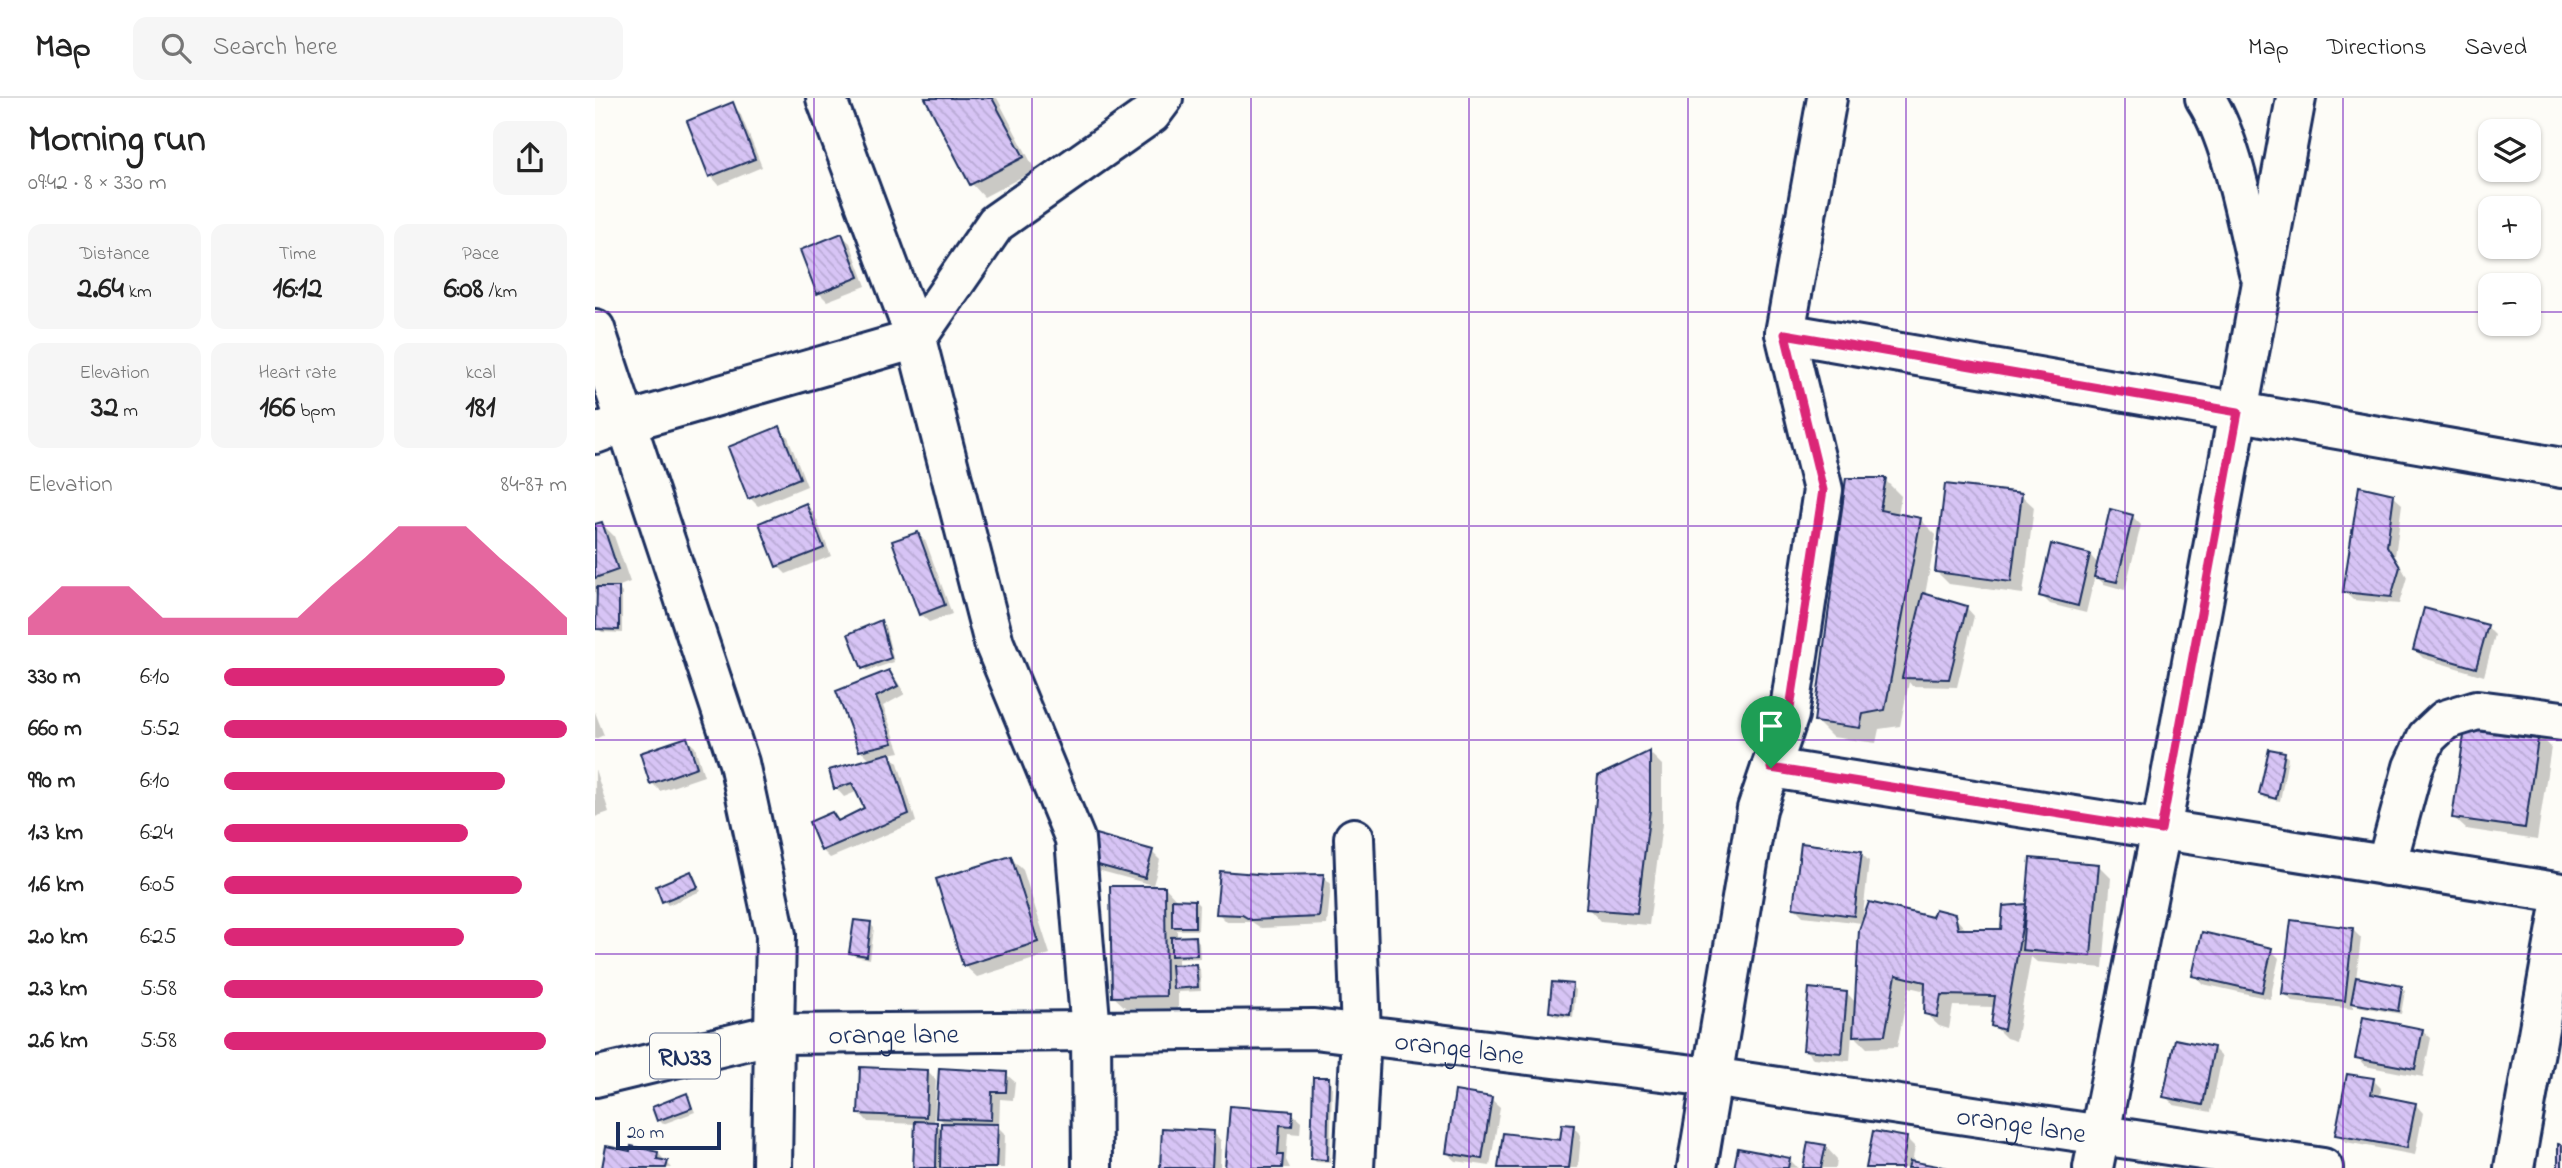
<!DOCTYPE html>
<meta charset="utf-8">
<style>
body{margin:0;font-family:"Indie Flower",sans-serif;background:#f6f6f6;color:#222;height:100vh;display:flex;flex-direction:column;font-size:26px;white-space:nowrap}
*{box-sizing:border-box;margin:0}
p{font-size:23px;color:#767676}
.icon{flex:none;width:38px;height:38px;fill:none;stroke:currentColor;stroke-width:2;stroke-linecap:round;stroke-linejoin:round}
.map{position:relative;flex:1;overflow:hidden}
.sheet{display:flex;flex-direction:column;background:#fff;width:595px}
.sheet>*{flex:none}
.tools{position:absolute;left:1883px;top:21px;display:grid;gap:14px}
.tools a{display:grid;place-items:center;width:63px;height:63px;border-radius:14px;background:#fff;box-shadow:0 2px 5px #0004;font-size:35px}
.scale{position:absolute;left:21px;bottom:18px;width:105px;box-sizing:border-box;padding-left:7px;border:4px solid #1b2f5e;border-top:0;font-size:19px;line-height:24px;white-space:nowrap;color:#1b2f5e;-webkit-text-stroke:5px #fdfcf7;paint-order:stroke}
.pin{position:absolute;display:grid;place-items:center;width:60px;height:60px;color:#fff;margin:-72px -30px;border-radius:50% 50% 50% 0;rotate:-45deg;box-shadow:0 0 7px #0007}
.pin .icon{rotate:45deg}
.round{display:grid;place-items:center;flex:none;width:74px;height:74px;border-radius:14px;background:#f6f6f6}
.headline{display:flex;align-items:center;justify-content:space-between;height:119px;padding:0 28px}
h1{font-size:38px;font-weight:700;line-height:52px}
.figures{display:grid;grid-template-columns:repeat(3,1fr);gap:10px;height:119px;padding:7px 28px}
.figures div{display:grid;align-content:center;border-radius:14px;background:#f6f6f6;text-align:center}
.figures b{font-size:30px;font-weight:700}
.figures small{font-size:19px;font-weight:400}
.figures p{font-size:19px}
.chart{height:196px;padding:14px 28px}
.chart p{display:flex;justify-content:space-between}
.chart svg{width:100%;height:126px;margin-top:7px;fill:#db2777;opacity:.7}
ul{padding:0 28px;list-style:none;font-size:23px}
li{display:grid;grid-template-columns:112px 84px 1fr;align-items:center;height:52px}
li i{height:18px;border-radius:9px;background:#db2777}
header{display:flex;align-items:center;gap:42px;box-sizing:border-box;height:98px;padding:0 35px;background:#fff;border-bottom:2px solid #e0e0e0}
header strong{font-size:33px}
nav{display:flex;gap:38px;margin-inline-start:auto;font-size:24px}
.search{width:490px;height:63px;background:#f6f6f6;display:flex;align-items:center;gap:18px;box-sizing:border-box;padding:0 24px;border-radius:14px;color:#767676;font-size:26px}
main{display:flex;flex:1;min-height:0}
.map>svg:first-child{display:block}
.shadow{fill:#0003;fill-rule:evenodd}
.building{fill:url(#building-back-hatch);stroke:#1b2f5e;stroke-width:2}
.lines{fill:none;stroke-linecap:round;stroke-linejoin:round}
.minor-casing{stroke:#1b2f5e;stroke-width:44}
.major-casing{stroke:#1b2f5e;stroke-width:44}
.minor{stroke:#fdfcf7;stroke-width:38}
.major{stroke:#fdfcf7;stroke-width:38}
.route-casing{stroke:#fff;stroke-width:14}
.route{stroke:#db2777;stroke-width:9}
.grid{fill:none;stroke:#7b2cbf;stroke-width:2;stroke-opacity:0.55}
.labels{text-anchor:middle;stroke-width:5;stroke-linejoin:round;paint-order:stroke}
.shield{fill:#fdfcf7;stroke:#5f6c8c;stroke-width:2}
.shield-label{font-size:26px;font-weight:bold;fill:#1b2f5e}
.street-label{font-size:28px;fill:#1b2f5e;stroke:#fdfcf7}
</style>
<header>
<strong>Map</strong>
<div class="search"><svg class="icon" aria-label="search" viewBox="0 0 24 24"><circle cx="10" cy="10" r="6"/><path d="M15 15l6 6"/></svg>Search here</div>
<nav><a>Map</a><a>Directions</a><a>Saved</a></nav>
</header>
<main>
<section class="sheet">
<div class="headline"><div><h1>Morning run</h1><p>09:42 · 8 × 330 m</p></div><a class="round"><svg class="icon" aria-label="share" viewBox="0 0 24 24"><path d="M12 15V3M7 8l5-5 5 5M5 13v7h14v-7"/></svg></a></div>
<div class="figures">
<div><p>Distance</p><b>2.64<small> km</small></b></div>
<div><p>Time</p><b>16:12</b></div>
<div><p>Pace</p><b>6:08<small> /km</small></b></div>
</div>
<div class="figures">
<div><p>Elevation</p><b>32<small> m</small></b></div>
<div><p>Heart rate</p><b>166<small> bpm</small></b></div>
<div><p>kcal</p><b>181</b></div>
</div>
<div class="chart"><p><span>Elevation</span>84–87 m</p>
<svg viewBox="0 0 160 44" preserveAspectRatio="none"><path d="M0 44V38L10 27L20 27L30 27L40 38L50 38L60 38L70 38L80 38L90 27L100 17L110 6L120 6L130 6L140 17L150 27L160 38V44z"/></svg>
</div>
<ul>
<li><b>330 m</b>6:10<i style="width:82%"></i></li>
<li><b>660 m</b>5:52<i style="width:100%"></i></li>
<li><b>990 m</b>6:10<i style="width:82%"></i></li>
<li><b>1.3 km</b>6:24<i style="width:71%"></i></li>
<li><b>1.6 km</b>6:05<i style="width:87%"></i></li>
<li><b>2.0 km</b>6:25<i style="width:70%"></i></li>
<li><b>2.3 km</b>5:58<i style="width:93%"></i></li>
<li><b>2.6 km</b>5:58<i style="width:94%"></i></li>
</ul>
</section>
<div class="map">
<svg width="1967" height="1070" viewBox="0 0 1967 1070">
<defs>
<pattern id="building-back-hatch" width="6" height="6" patternUnits="userSpaceOnUse" patternTransform="scale(1.75)"><rect width="6" height="6" fill="#d7c4f5"/><path d="M-1 5l2 2M0 0l6 6M5-1l2 2" fill="none" stroke="#b8a9d4"/></pattern>
</defs>
<rect width="100%" height="100%" fill="#fdfcf7"/>
<filter id="ink" filterUnits="userSpaceOnUse"><feTurbulence type="fractalNoise" baseFrequency=".0143" numOctaves="2"/><feDisplacementMap in="SourceGraphic" scale="14" xChannelSelector="R" yChannelSelector="G"/><feConvolveMatrix kernelMatrix="1 2 1 2 8 2 1 2 1" color-interpolation-filters="sRGB"/></filter>
<g filter="url(#ink)">
<path class="shadow" d="M332,0H402L440,72L389,99L377,86Z
M137,7L145,15L167,69L124,87L116,78L94,24Z
M246,137L255,145L271,188L232,203L224,195Z
M184,330L193,339L212,388L163,408L155,400Z
M1290,382L1306,398L1303,417L1325,421L1341,437L1330,497L1371,509L1379,518L1362,589L1317,588L1314,584L1305,628L1284,631L1281,645L1237,639L1221,623Z
M1426,397L1439,409L1428,496L1354,486L1342,474Z
M1798,398L1807,406L1800,458L1812,479L1804,506L1758,502L1750,494Z
M211,407L219,415L236,458L191,476L183,468Z
M1537,418L1546,427L1530,492L1509,486L1500,477L1491,515L1455,506L1446,497L1495,457L1504,467Z
M7,426L19,438L35,484L22,489L27,495V535L7,534L3,530V495L0,496V428Z
M323,436L331,444L357,516L334,524L325,516Z
M286,524L290,528L299,564L272,573L269,570Z
M1892,529L1900,537L1889,578L1828,560L1820,552Z
M294,575L302,583L310,596L288,608L305,654L294,656L303,665L321,724L235,760L227,752L236,716L244,724L272,710L263,693L249,699L241,690L236,673L276,662L266,652L244,594Z
M0,614L9,637L0,641Z
M1943,636L1956,649L1942,742L1871,731L1858,719Z
M91,641L100,649L109,678L65,693L57,685Z
M1675,653L1690,656L1693,660L1685,703L1670,700L1666,696Z
M1055,655L1067,667V726L1054,827L1005,823L993,810Z
M0,671L14,714L0,719Z
M557,754L565,762L558,787L495,770L487,761Z
M1266,755L1274,763L1267,825L1208,818L1200,810Z
M416,760L428,772L455,856L382,879L369,867Z
M1504,768L1516,780L1508,870L1442,864L1436,859L1421,943L1411,940L1398,927L1400,909L1358,908L1354,931L1344,928L1331,916V893L1314,889L1302,949L1272,950L1257,935L1255,963L1218,960L1210,952L1252,895L1262,906L1338,821L1359,818L1372,833H1407L1410,809L1433,808ZM1346,888H1350L1341,922V913Z
M96,775L106,793L73,807L69,803Z
M728,778L736,786L732,827L666,830L657,824H632L623,815L675,779Z
M570,789L582,802L600,803L604,807L603,832H582V840H600L604,844L605,860L583,861V869L601,868L605,871L606,893L583,894V910H531L518,898Z
M275,826L279,830L275,861L260,858L256,855Z
M1757,831L1766,840L1761,881L1807,889L1810,893L1806,916L1762,908L1758,905V911L1698,904L1689,895Z
M1676,852L1684,860L1675,901L1608,886L1599,877Z
M977,888L981,892L978,920L960,918L956,914Z
M1827,932L1836,940L1828,979L1770,968L1762,959Z
M1618,950L1627,959L1616,1014L1579,1007L1570,998Z
M333,973L341,982L339,1025L347,1031L352,1027L343,1019L411,976L420,984L418,1002L405,1001L404,1030L410,1036L409,1070H348L344,1066V1070H320L322,1026L273,1024L265,1015Z
M734,981L737,985L735,1065L721,1064L717,1060Z
M1778,982L1786,990L1785,1000L1820,1006L1828,1015L1820,1057L1751,1044L1742,1036Z
M92,997L100,1014L68,1026L64,1022Z
M896,1001L905,1009L895,1068L861,1063L852,1055Z
M697,1015L706,1023L705,1036L693,1035L691,1062L695,1070H632Z
M978,1029L986,1037L983,1070H905L967,1044Z
M618,1034L626,1043L625,1070H567Z
M1312,1041L1320,1049L1317,1065L1343,1070H1273Z
M1230,1048L1242,1061L1241,1070H1209Z
M36,1055H63L77,1070H9Z
M1194,1061L1203,1070H1141Z"/>
<path class="building" d="M330,0H397L429,59L375,87Z
M138,4L160,61L114,79L92,23Z
M247,135L264,179L222,196L205,152Z
M185,328L205,380L153,401L133,349Z
M1251,380H1291L1285,412L1326,420L1290,612L1268,616L1265,630L1219,624Z
M1350,386L1427,395L1416,484L1340,474Z
M1764,388L1799,396L1792,448L1805,469L1796,499L1748,494Z
M211,405L229,450L181,469L164,425Z
M1515,411L1538,417L1522,484L1499,479Z
M7,424L23,472L0,480V426Z
M323,434L350,507L324,517L297,443Z
M1456,446L1495,456L1483,508L1444,498Z
M2,489H24V532L1,531Z
M1328,495L1372,508L1354,581L1307,580Z
M1829,510L1893,527L1881,570L1818,552Z
M286,522L296,560L267,571L253,536Z
M294,572L303,588L281,599L298,645L264,653L241,593Z
M1871,624L1944,634L1930,730L1857,720Z
M92,639L102,669L55,686L45,655Z
M1674,651L1690,654L1681,701L1664,696Z
M1055,653V712L1042,815L991,811L1003,678Z
M295,655L314,716L226,753L214,724L237,714L243,723L269,710L257,685L239,691L234,672Z
M493,734L558,752L550,780L485,762Z
M1206,745L1267,753L1259,818L1198,810Z
M416,758L443,844L368,868L341,781Z
M1435,760L1504,766L1496,858L1427,852Z
M96,773L103,789L67,804L61,788Z
M625,773L675,777L729,776L724,819L656,822L647,817L621,816Z
M515,788H570L571,898L517,899Z
M577,801L600,802V829H577Z
M1274,804L1337,819L1340,811L1360,816L1363,831H1406L1408,808L1431,806L1409,932L1396,928L1400,898L1346,897L1342,919L1329,916L1330,884L1301,877L1290,937L1258,938L1264,832Z
M259,822L276,824L272,858L254,855Z
M1696,822L1758,830L1750,903L1687,896Z
M1607,834L1677,850L1667,894L1597,878Z
M601,838L602,857L576,858V839Z
M601,866L603,889L578,891L576,867Z
M1761,879L1807,888L1803,913L1756,905Z
M957,884L978,886L975,917L954,914Z
M1214,890L1252,894L1247,955L1208,952Z
M1768,919L1828,931L1820,971L1760,960Z
M1580,941L1619,949L1608,1007L1568,999Z
M265,969L333,972L331,1019L263,1016Z
M344,970L412,974L411,994H397L396,1022L341,1020Z
M1752,976L1779,980L1776,996L1821,1005L1812,1050L1740,1037Z
M718,979H734L732,1062L716,1061Z
M860,993L897,999L887,1061L851,1055Z
M92,995L97,1010L62,1023L57,1009Z
M635,1008L698,1013L697,1028L685,1027L683,1057H688L687,1070H630Z
M320,1023L342,1024L341,1070H318Z
M346,1025L403,1026L401,1070H345Z
M967,1026L979,1027L974,1070H903L908,1035L965,1042Z
M567,1030L619,1033L617,1070H565Z
M1278,1033L1312,1039L1307,1070H1271Z
M1213,1044L1231,1047L1226,1070H1208Z
M1963,1046L1967,1047V1070H1963Z
M11,1048L35,1053L36,1048L63,1054L62,1061L73,1063L71,1070H7Z
M1143,1050L1195,1060L1193,1070H1139Z
M1315,1063L1353,1070H1313Z"/>
<g class="lines">
<g class="minor-casing">
<g id="minor">
<path d="M1610,0C1638,43 1651,123 1664,174"/>
<path id="s1" d="M0,231L144,665L181,837L179,936L719,931L1116,979L1728,1070"/>
<path d="M1190,235L1967,370"/>
<path d="M0,336L32,324L321,241L231,0"/>
<path d="M1176,670L1967,795"/>
<path d="M1791,768L1818,669L1832,639L1850,622L1882,612L1967,623"/>
<path d="M497,1070L496,934L480,741L399,545L321,241L401,125L556,16L568,0"/>
<path d="M759,1070L766,937L759,740"/>
<path d="M1102,1070L1162,711L1194,617L1228,392L1190,235L1232,0"/>
<path d="M1498,1070L1566,732L1701,0"/>
<path d="M1919,1070L1967,802"/>
</g>
</g>
<g class="major-casing">
<path id="major" d="M0,979L179,936L177,1070"/>
</g>
<use href="#minor" class="minor"/>
<use href="#major" class="major"/>
</g>
</g>
<g class="lines" filter="url(#ink)">
<g class="route-casing">
<path id="route" d="M1190,236L1643,314L1566,732L1176,670L1194,617L1228,392Z"/>
</g>
<use href="#route" class="route"/>
</g>
<path class="grid" d="M219,0V1070M437,0V1070M656,0V1070M874,0V1070M1093,0V1070M1311,0V1070M1530,0V1070M1748,0V1070M0,214H1895M1934,214H1967M0,428H1967M0,642H1967M0,856H1967"/>
<g class="labels">
<rect class="shield" x="55" y="935.5" width="70" height="45" rx="5"/>
<g class="shield-label">
<text x="90" y="967">RN33</text>
</g>
<g class="street-label">
<text dy="10" stroke="none"><textPath href="#s1" startOffset="852">orange lane</textPath></text>
<text dy="10" stroke="none"><textPath href="#s1" startOffset="1419">orange lane</textPath></text>
<text dy="10" stroke="none"><textPath href="#s1" startOffset="1986">orange lane</textPath></text>
</g>
</g>
</svg>
<div class="tools">
<a><svg class="icon" aria-label="layers" viewBox="0 0 24 24"><path d="M12 4l9 5-9 5-9-5zM3 14l9 5 9-5"/></svg></a>
<a>+</a>
<a>−</a>
</div>
<div class="scale">20 m</div>
<div class="pin" style="left:1176px;top:670px;background:#1e9e55"><svg class="icon" aria-label="arrive" viewBox="0 0 24 24"><path d="M6 21V4h12l-3 4 3 4H6"/></svg></div>
</div>
</main>
